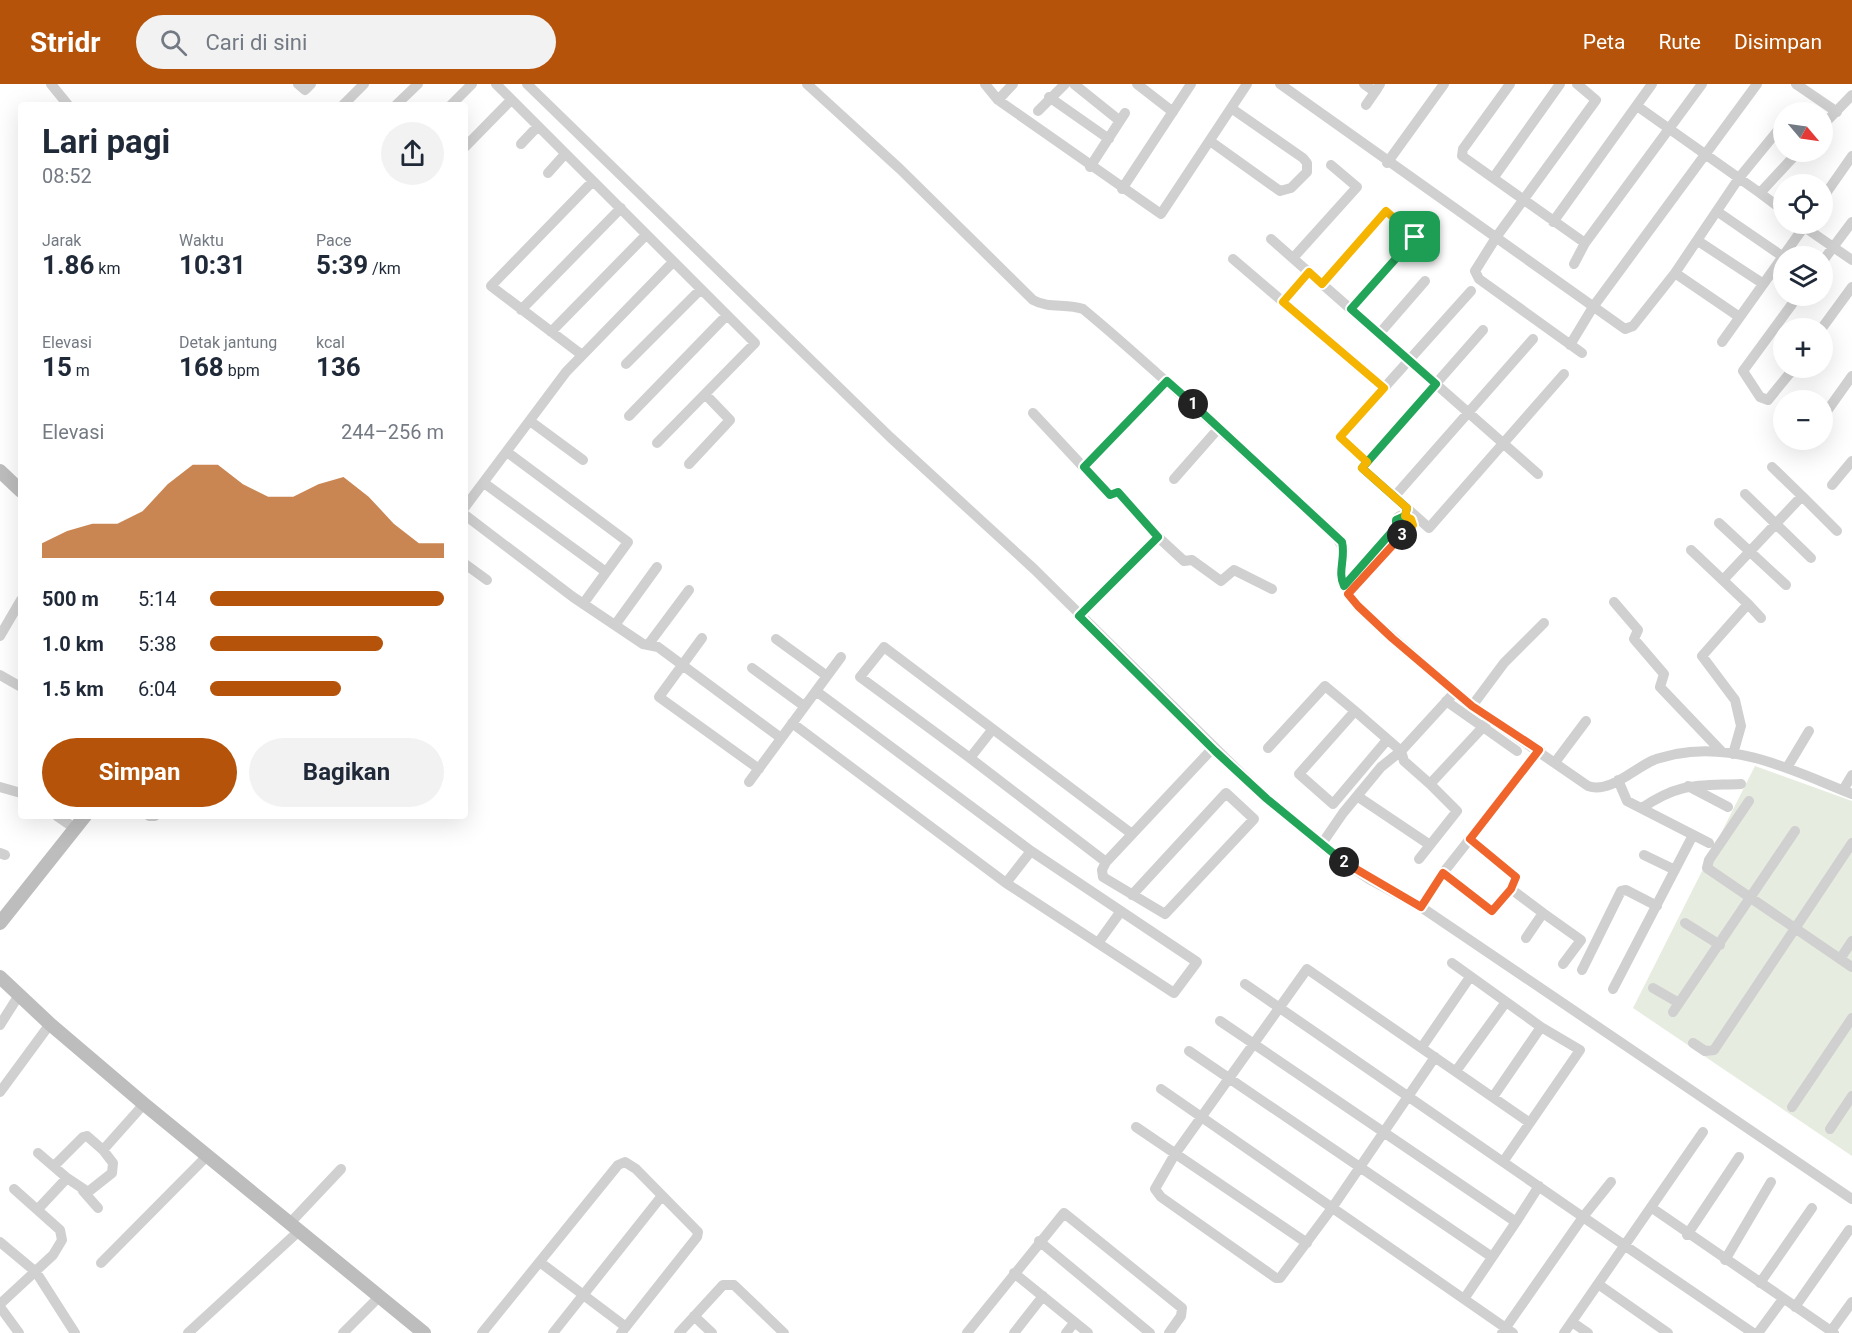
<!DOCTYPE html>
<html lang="id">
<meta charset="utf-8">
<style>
body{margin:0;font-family:Roboto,sans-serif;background:#f2f2f3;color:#1f2937;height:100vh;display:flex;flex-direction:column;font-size:22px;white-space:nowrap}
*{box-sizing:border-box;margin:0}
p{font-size:20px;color:#747a83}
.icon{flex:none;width:33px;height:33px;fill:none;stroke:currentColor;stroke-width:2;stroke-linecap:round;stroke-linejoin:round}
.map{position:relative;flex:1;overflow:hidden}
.side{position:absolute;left:18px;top:18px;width:450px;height:717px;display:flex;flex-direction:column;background:#fff;border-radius:6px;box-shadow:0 6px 24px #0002}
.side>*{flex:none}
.needle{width:39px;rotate:119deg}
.tools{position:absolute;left:1773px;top:18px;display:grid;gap:12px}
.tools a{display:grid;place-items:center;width:60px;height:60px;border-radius:50%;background:#fff;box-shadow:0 6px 24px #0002;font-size:30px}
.pin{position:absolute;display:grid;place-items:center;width:51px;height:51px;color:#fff;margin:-26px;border-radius:12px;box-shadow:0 3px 9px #0006}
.km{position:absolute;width:30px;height:30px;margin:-15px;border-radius:50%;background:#222;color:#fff;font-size:16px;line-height:30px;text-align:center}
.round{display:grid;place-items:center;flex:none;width:63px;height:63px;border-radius:32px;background:#f2f2f3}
.overview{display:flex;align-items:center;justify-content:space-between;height:102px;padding:0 24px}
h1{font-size:33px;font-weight:700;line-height:45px}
.stats{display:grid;grid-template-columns:repeat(3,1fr);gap:9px;height:102px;padding:6px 24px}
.stats div{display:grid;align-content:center}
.stats b{font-size:26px;font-weight:700}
.stats small{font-size:16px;font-weight:400}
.stats p{font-size:16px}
.chart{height:168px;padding:12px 24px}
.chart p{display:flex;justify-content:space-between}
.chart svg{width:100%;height:108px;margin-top:6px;fill:#b45309;opacity:.7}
.button{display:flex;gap:12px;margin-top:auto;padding:12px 24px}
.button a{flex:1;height:69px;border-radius:36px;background:#b45309;color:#fff;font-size:24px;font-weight:700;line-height:69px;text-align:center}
.button a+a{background:#f2f2f3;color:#1f2937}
ul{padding:0 24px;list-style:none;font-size:20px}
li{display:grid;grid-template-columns:96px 72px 1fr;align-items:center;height:45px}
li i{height:15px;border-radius:8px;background:#b45309}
header{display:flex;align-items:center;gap:36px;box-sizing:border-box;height:84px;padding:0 30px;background:#b45309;color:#fff}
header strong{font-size:28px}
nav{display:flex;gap:33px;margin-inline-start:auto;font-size:21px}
.search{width:420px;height:54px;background:#f2f2f3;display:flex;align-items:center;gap:15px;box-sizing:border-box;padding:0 21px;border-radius:33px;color:#747a83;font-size:22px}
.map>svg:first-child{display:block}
.green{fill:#e6ecdf}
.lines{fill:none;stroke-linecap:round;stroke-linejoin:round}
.street{stroke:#d0d0d0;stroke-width:10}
.secondary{stroke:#bdbdbd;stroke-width:14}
.split-1-casing{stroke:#fff;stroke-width:12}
.split-2-casing{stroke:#fff;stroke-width:12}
.split-3-casing{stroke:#fff;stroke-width:12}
.split-4-casing{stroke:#fff;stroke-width:12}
.split-1{stroke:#22a559;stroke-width:8}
.split-2{stroke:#22a559;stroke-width:8}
.split-3{stroke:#f0652b;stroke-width:8}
.split-4{stroke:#f5b400;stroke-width:8}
</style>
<header>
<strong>Stridr</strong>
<div class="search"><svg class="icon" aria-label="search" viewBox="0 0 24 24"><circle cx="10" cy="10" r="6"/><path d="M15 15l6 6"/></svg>Cari di sini</div>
<nav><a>Peta</a><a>Rute</a><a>Disimpan</a></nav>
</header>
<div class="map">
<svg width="1852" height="1249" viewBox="0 0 1852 1249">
<rect width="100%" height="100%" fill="#fff"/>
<path class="green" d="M1755,682L1852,717V1072L1633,924Z"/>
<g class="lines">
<path class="street" d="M51,0L68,21
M298,0L305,6L311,0
M496,0L755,259L657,359
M527,0L890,353L1034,485L1267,715L1335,772L1369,795L1421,823L1852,1115
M807,0L900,85L1033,216C1049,225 1066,219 1083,225C1170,297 1249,376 1335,450L1344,466L1341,496L1357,522L1472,622L1588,702C1610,710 1634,684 1654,676C1661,673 1669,672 1676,670C1739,658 1796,688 1852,710
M985,0L998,16L1161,130L1247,0
M1074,0L1120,37
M1137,0L1173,28
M1280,0L1625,245L1633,242L1675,189L1739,94L1784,39
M1364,0L1375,8L1380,0
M1510,0L1463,65L1462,72L1585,159L1702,0
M1577,0L1596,16L1497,152L1475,187L1479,195L1582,269
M1796,0L1837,28
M1049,13L1109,55
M998,16L1013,0
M343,21L364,0
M396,21L418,0
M451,21L472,0
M1366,21L1375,8
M1637,22L1760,109
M1038,27L1065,0
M1822,42L1852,11
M1210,57L1280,107L1291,104L1307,88V79L1303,74L1231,24
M521,60L538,42
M465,63L511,16
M1387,79L1444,0
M1090,83L1125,29
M548,89L565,70
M1494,93L1560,0
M1122,105L1191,0
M1822,115L1852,72
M1784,127L1760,109L1798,68
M1718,128L1782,172
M1553,138L1652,0
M1800,140L1852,176
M1271,155L1538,390
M1698,157L1762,199
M1293,174L1357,103L1331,81
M1233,175L1384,304
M1822,178L1852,138
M1574,180L1585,159
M1675,189L1738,232
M1322,200L1386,127L1415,153L1351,225
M1283,218L1309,188
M521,226L621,124
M1822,244L1852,203
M1483,246L1362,384L1429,444L1564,290
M551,248L646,151
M1379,250L1425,197
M1722,258L1806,140
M1570,261L1593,223L1757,0
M582,271L491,202L593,97
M626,280L701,205
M1794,284L1768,316L1760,313L1743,287L1798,212
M1033,329L1103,404L1111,411L1118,408L1158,453L1184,477L1192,476L1221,497L1234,486L1272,505
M629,332L727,231
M1822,334L1852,292
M530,337L583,376
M1805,359L1808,356
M507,368L628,458L583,520
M1367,378L1340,353L1471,207
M689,380L730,336L705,310
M1084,383L1167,297
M1174,395L1218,345
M484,399L606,488
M1832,401L1852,377
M1745,410L1811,474
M1802,412L1837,447
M1394,413L1533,255
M465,423L566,288L673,178
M465,431L573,513L643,560L658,563L781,654
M1395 440a9 9 0 1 1 18 0a9 9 0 1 1-18 0Z
M1719,439L1786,501
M1691,466L1748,520
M465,480L487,496
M1723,496L1802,412L1772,383
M1344,502L1396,443
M1348,509L1404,449
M1614,518L1638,546L1634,555L1664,590L1660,603L1722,668
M1079,532L1158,453
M615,541L657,483
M0,552L21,516
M702,554L659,613L759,685
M776,555L827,592
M648,561L689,506
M752,584L804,622
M0,591L21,603
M1446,617L1483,643L1486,639
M1472,622L1504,579L1544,539
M1355,627L1401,667L1404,677L1430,700L1483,643L1517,667
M792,639L1006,799L1174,909L1197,878L1031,767L816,607
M992,646L970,674L1106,778
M1268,664L1325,602L1355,627L1299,690L1333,720L1387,656
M1733,670L1741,642L1735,616L1702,572L1748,520L1761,534
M970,674L860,593L884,563L1132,750
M1556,677L1586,637
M1788,682L1809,647
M1618,696L1627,717L1709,759
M749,698L841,573
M1688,702L1728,723
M0,703L21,709
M1843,706L1852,691
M1357,712L1430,761
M1749,717L1709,776L1707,784L1852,883
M1642,724C1680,698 1697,702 1741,700
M57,732L76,745
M149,732H155
M1470,755L1516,793L1511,805L1492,827L1443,789L1540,666
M1321,761L1343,729L1381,683L1401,667L1455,608
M0,769L5,771
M1644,771L1675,786
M1419,775L1457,727L1430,700
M1006,799L1031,767
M1511,805L1543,829L1526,854
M1132,811L1226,709L1254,735L1165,830L1103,793L1102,786L1106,778L1213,664
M1421,823L1443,789
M1543,829L1581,856L1563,880
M1685,839L1720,861
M1098,859L1121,827
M1840,875L1852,857
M1452,879L1541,943L1580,966L1503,1078
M1582,886L1621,807L1626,806L1657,822
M1245,900L1583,1133L1611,1098
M1653,904L1679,919
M1613,905L1693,751
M1673,928L1795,747
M1220,937L1516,1138L1539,1102
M0,941L19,911
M1693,959L1705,967L1714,966L1852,759
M1422,963L1470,893
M1189,967L1492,1173
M1435,973L1332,1124L1280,1194H1276L1161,1113L1155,1105L1175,1070L1307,885L1530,1039
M1456,987L1506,918
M1161,1005L1513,1249
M0,1008L50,940
M1493,1013L1541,943
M1792,1023L1852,934
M1136,1043L1307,1159
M1830,1045L1852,1012
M38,1069L67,1094
M54,1082L83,1053L87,1052L103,1066
M83,1107L98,1124
M1652,1124L1834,1249
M38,1125L67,1094L88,1108L112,1089L113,1079L103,1066L144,1020
M290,1139L341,1085
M1687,1151L1739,1073
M1039,1157L1150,1249
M0,1158L36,1188L75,1249
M1725,1176L1771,1098
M101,1179L207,1072
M541,1179L626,1243
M1014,1189L1088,1249
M1760,1199L1812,1124
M1598,1200L1668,1249
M1464,1215L1516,1138
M0,1220L53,1171L62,1156L60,1146L14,1105
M0,1223L19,1249
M1795,1223L1849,1146
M694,1232L712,1249
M1572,1238L1588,1249
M1831,1247L1852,1218
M188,1249L299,1147
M343,1249L379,1213
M482,1249L618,1081L625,1078L636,1085L698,1148L697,1153L621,1249
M553,1249L661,1113
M679,1249L723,1201H734L784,1249
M967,1249L1064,1129L1182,1224L1181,1232L1169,1249
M1014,1249L1043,1212
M1066,1249L1074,1239
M1502,1249L1583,1133L1753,1249
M1564,1249L1703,1048
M1758,1249L1783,1215"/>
<path class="secondary" d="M0,387L21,407
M0,839L85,732
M0,893L50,940L144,1020L424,1249"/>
</g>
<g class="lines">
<g class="split-1-casing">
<path id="split-1" d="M1193,320L1342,458C1346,474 1337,488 1344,502L1396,443V436L1405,432L1407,424L1362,384L1436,300L1351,225L1415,153"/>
</g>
<g class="split-2-casing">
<path id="split-2" d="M1193,320L1167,297L1084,383L1110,411L1118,408L1158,453L1079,532L1215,667L1267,715L1344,778"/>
</g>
<g class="split-3-casing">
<path id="split-3" d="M1344,778L1421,823L1443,789L1492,827L1511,805L1516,793L1470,755L1539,666L1472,622L1392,554L1358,522L1348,510L1402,451"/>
</g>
<g class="split-4-casing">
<path id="split-4" d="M1402,451L1410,447L1413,441L1411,435L1405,432L1407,424L1362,384L1367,378L1340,353L1384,304L1283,218L1309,188L1322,200L1386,127L1415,153"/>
</g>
<use href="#split-1" class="split-1"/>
<use href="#split-2" class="split-2"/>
<use href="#split-3" class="split-3"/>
<use href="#split-4" class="split-4"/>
</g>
</svg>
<div class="tools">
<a><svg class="needle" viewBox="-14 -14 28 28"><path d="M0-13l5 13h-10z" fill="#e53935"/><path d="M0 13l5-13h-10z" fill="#747a83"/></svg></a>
<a><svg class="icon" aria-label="locate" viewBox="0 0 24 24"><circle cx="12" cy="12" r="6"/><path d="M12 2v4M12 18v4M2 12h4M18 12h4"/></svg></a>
<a><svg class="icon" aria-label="layers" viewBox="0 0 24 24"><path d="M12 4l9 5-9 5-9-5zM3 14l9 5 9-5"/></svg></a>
<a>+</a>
<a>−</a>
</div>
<div class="pin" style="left:1415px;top:153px;background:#1e9e55"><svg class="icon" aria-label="arrive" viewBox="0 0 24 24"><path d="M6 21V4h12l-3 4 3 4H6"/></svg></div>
<b class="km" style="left:1193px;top:320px">1</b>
<b class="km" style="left:1344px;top:778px">2</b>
<b class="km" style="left:1402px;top:451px">3</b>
<section class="side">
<div class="overview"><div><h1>Lari pagi</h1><p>08:52</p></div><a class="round"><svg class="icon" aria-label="share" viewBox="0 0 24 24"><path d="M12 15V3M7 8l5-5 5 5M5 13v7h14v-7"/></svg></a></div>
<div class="stats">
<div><p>Jarak</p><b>1.86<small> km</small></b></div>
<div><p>Waktu</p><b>10:31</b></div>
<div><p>Pace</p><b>5:39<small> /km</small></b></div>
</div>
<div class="stats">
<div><p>Elevasi</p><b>15<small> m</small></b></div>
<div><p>Detak jantung</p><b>168<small> bpm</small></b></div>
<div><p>kcal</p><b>136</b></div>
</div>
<div class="chart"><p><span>Elevasi</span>244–256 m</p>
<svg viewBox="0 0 160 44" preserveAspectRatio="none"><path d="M0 44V38L10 33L20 30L30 30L40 25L50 14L60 6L70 6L80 14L90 19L100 19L110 14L120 11L130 19L140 30L150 38L160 38V44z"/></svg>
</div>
<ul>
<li><b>500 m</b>5:14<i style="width:100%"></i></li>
<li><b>1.0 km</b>5:38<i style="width:74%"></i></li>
<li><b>1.5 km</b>6:04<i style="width:56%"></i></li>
</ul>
<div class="button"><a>Simpan</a><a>Bagikan</a></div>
</section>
</div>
